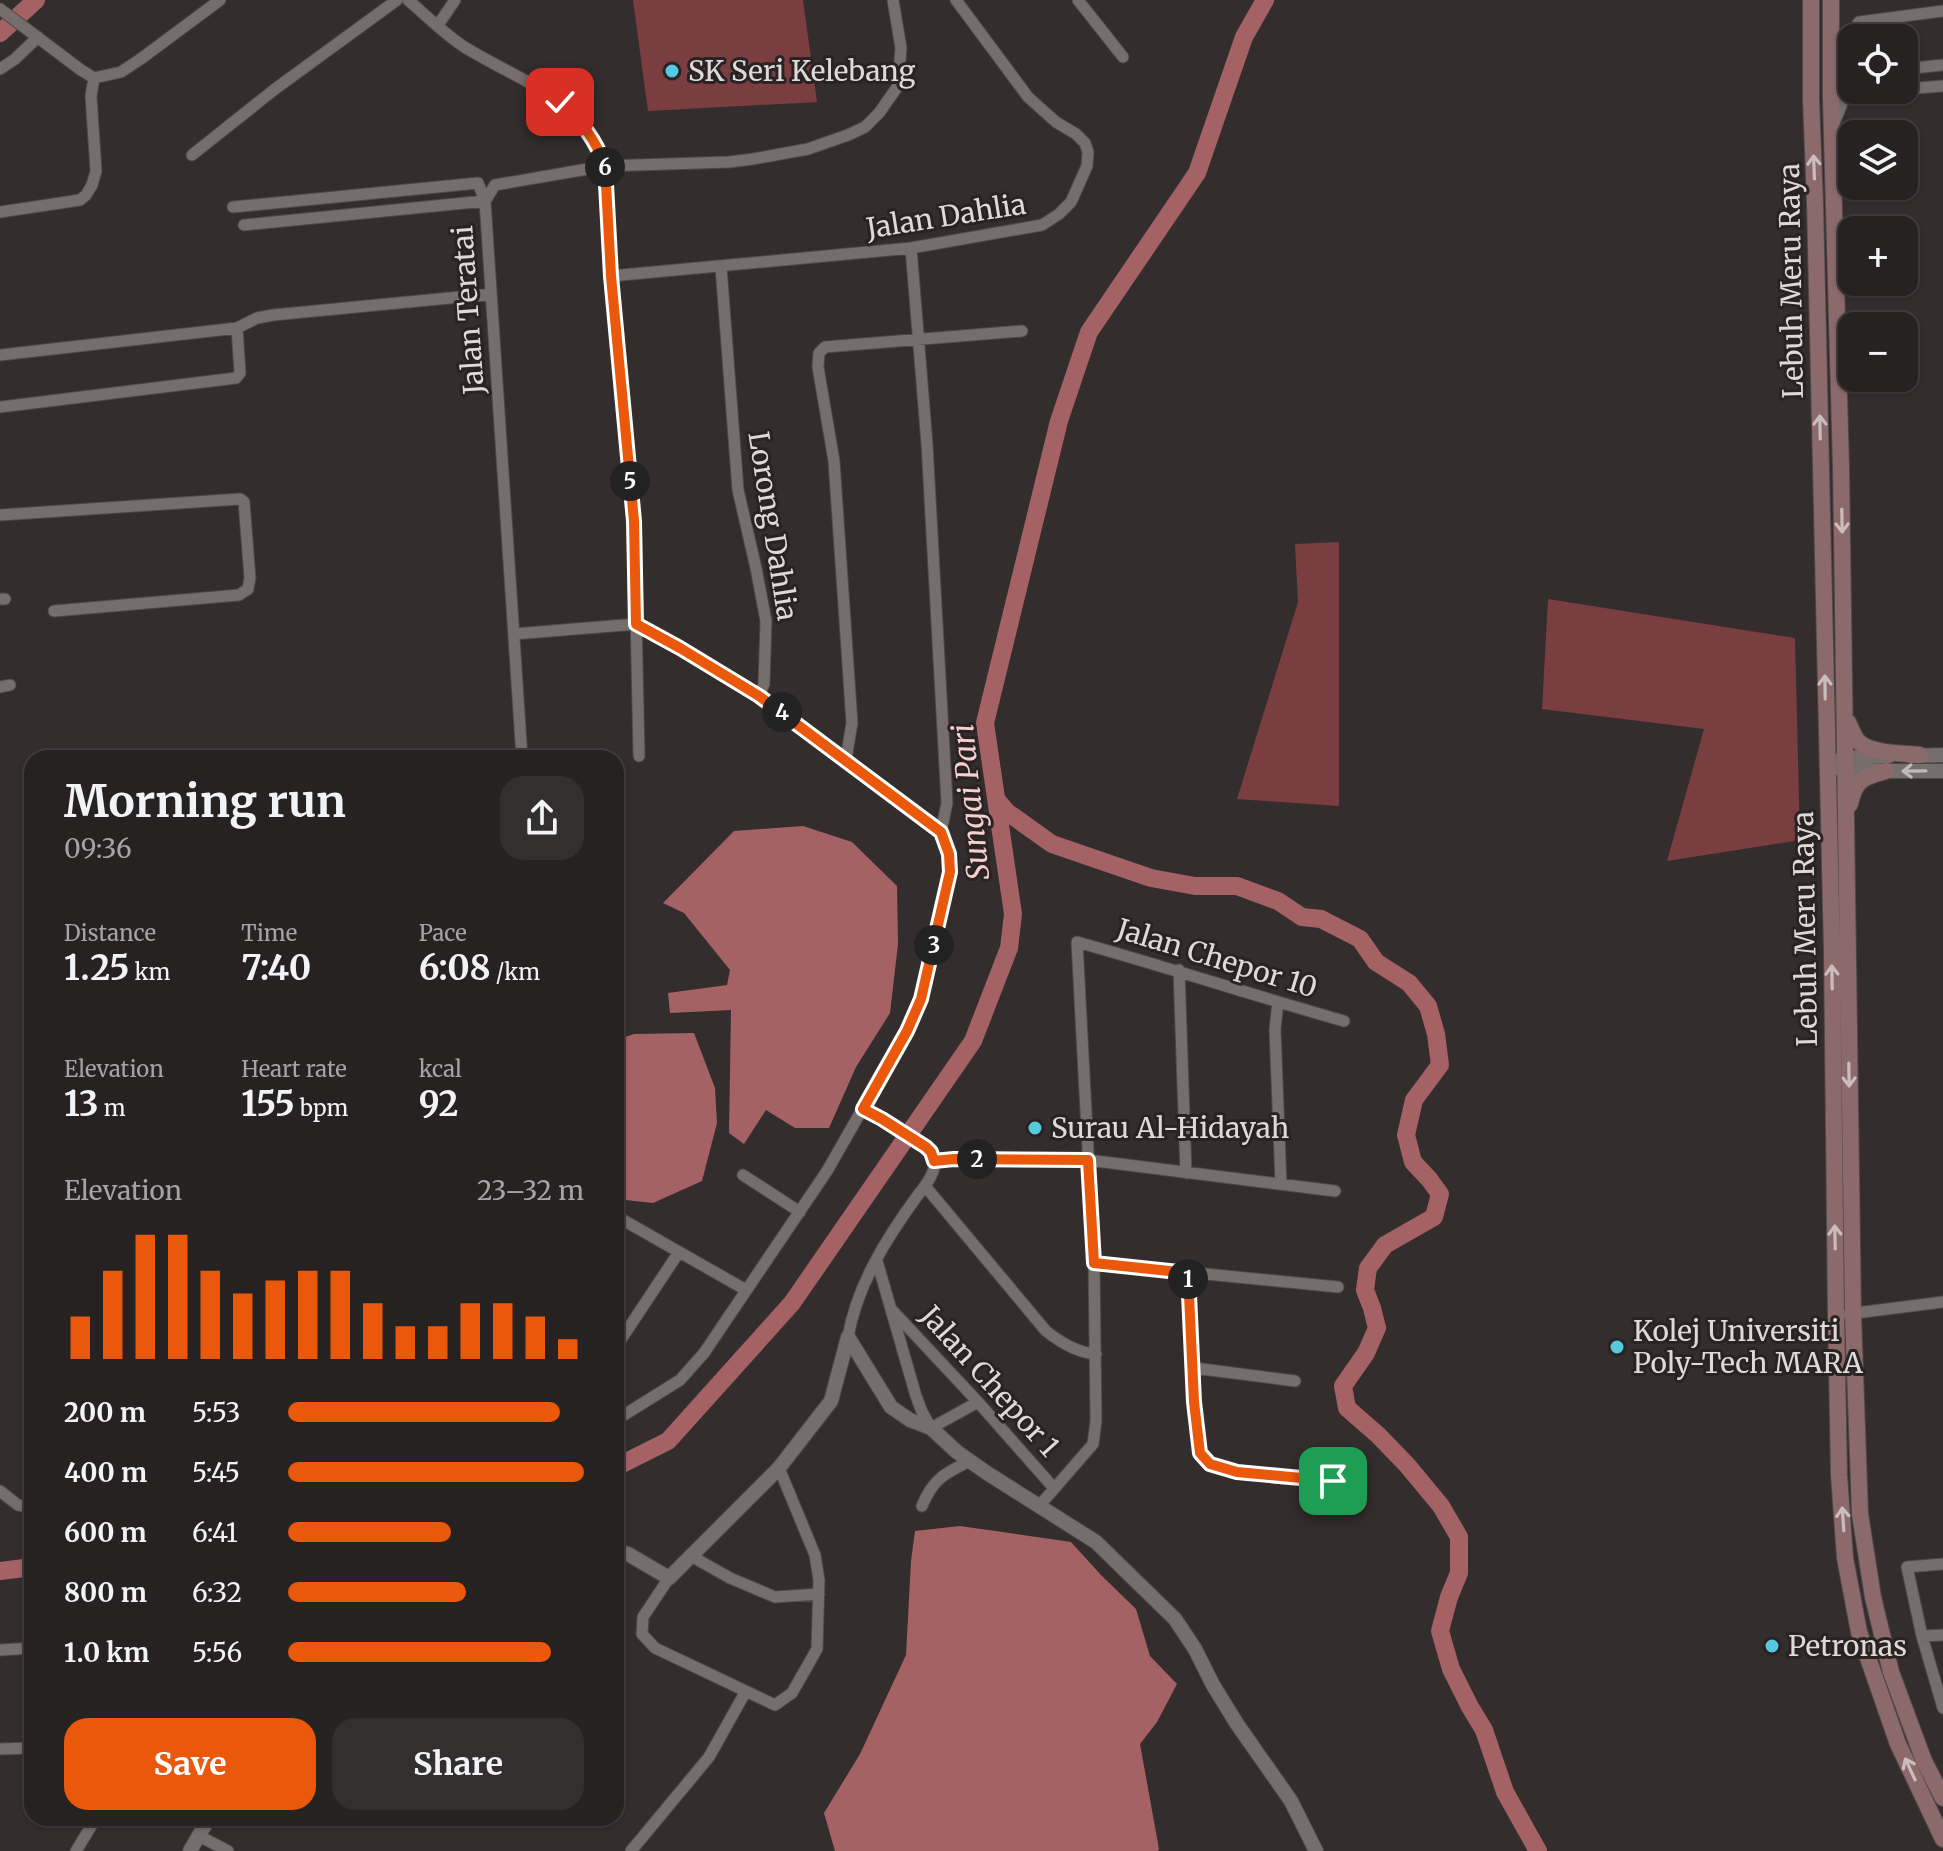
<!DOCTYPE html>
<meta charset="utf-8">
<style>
body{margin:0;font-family:Merriweather,serif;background:#332f2f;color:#f1f3f6;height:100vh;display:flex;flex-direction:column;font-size:30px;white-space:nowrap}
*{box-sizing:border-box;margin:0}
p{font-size:26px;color:#a4a4a5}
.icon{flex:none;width:44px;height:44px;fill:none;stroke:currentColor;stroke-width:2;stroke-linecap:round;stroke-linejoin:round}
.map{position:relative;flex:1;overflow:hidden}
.sheet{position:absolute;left:24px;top:750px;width:600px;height:1076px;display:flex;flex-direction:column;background:#272222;border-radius:24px;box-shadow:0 2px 6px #0004,0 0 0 2px #433f40}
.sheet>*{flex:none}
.buttons{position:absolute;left:1838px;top:24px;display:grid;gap:16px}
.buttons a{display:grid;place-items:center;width:80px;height:80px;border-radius:16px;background:#272222;box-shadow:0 2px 6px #0004,0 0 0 2px #433f40;font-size:40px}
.pin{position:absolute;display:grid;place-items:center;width:68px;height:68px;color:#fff;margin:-34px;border-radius:16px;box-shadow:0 4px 12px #0006}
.km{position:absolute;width:40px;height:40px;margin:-20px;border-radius:50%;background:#222;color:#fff;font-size:22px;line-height:40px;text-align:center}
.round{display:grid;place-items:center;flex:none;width:84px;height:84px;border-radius:24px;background:#332f2f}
.head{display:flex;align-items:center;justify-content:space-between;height:136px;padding:0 40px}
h1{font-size:44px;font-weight:700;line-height:60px}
.figures{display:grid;grid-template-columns:repeat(3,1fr);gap:12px;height:136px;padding:8px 40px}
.figures div{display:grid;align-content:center}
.figures b{font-size:34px;font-weight:700}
.figures small{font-size:22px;font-weight:400}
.figures p{font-size:22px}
.chart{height:224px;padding:16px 40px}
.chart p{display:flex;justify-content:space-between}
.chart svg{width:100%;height:144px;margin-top:8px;stroke:#ea580c;stroke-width:6}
.primary-button{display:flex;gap:16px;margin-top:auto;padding:16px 40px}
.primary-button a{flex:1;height:92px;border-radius:24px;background:#ea580c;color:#fff;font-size:32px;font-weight:700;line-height:92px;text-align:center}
.primary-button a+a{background:#332f2f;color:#f1f3f6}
ul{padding:0 40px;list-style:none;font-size:26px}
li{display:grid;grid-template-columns:128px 96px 1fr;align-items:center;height:60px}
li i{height:20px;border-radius:10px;background:#ea580c}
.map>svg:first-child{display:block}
.green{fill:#7a3e40}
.water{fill:#a46264}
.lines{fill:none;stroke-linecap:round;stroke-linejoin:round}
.river{stroke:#a46264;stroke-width:18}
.minor-casing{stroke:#4f4848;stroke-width:13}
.tertiary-casing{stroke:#4f4848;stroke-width:16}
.secondary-casing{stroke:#4f4848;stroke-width:18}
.minor{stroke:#766d6d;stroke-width:11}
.tertiary{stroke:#766d6d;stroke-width:14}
.secondary{stroke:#8c696a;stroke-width:16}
.oneway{stroke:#cabdbd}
.oneway2{stroke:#c0b9b9}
.route-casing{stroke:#fff;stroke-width:16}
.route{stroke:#ea580c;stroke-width:10}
.poi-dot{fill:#55cadf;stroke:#2a2323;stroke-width:3}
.labels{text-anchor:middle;stroke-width:6;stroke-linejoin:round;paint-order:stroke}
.poi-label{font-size:28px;fill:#dfd9d9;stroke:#2a2323;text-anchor:start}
.street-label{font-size:28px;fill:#dfd9d9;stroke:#2a2323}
.water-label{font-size:30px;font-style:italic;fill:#f7cfcf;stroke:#2a2323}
</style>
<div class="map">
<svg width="1943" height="1851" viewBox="0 0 1943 1851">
<rect width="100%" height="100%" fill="#342d2d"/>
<path class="green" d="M633,0H803L817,102L648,111Z
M1339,542V806L1237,799L1298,602L1295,544Z
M1548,599L1795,638L1800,840L1667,861L1704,729L1542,709Z"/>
<path class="water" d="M803,826L852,842L897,886L898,944L890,1013L856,1067L829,1128H795L766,1110L744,1144L729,1133L731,1010L670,1013L668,993L727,985L730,970L684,913L663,903L734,831Z
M694,1033L715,1088L717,1123L702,1181L653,1203L616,1199V1040L634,1034Z
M960,1526L1071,1542L1101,1575L1136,1609L1150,1656L1177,1684L1157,1722L1140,1744L1159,1849L1158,1851H835L824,1813L860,1754L906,1655L911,1561L915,1531Z"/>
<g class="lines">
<path class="river" d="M0,33L36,0
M996,799L1007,812L1052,844L1151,878L1195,886H1237L1278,901L1302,917L1321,919L1360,939L1376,962L1409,983L1428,1006L1436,1034L1440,1065L1414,1100L1406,1135L1413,1162L1429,1179L1440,1194L1434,1217L1385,1245L1368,1268L1365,1290L1372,1308L1377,1328L1366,1353L1343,1386L1347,1408L1378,1435L1407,1465L1441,1506L1459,1537V1573L1449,1597L1440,1631L1451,1669L1470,1707L1484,1730L1505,1792L1538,1851
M616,1467L668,1441L792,1303L973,1041L1009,948L1013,914L985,723L1059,421L1089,332L1197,173L1244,37L1265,0
M0,1571L32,1567"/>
<g class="minor-casing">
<path id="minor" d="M408,0C427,16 445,35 466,48C522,82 582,98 605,166L611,276L634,521L639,756
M1078,0L1123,57
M0,9L81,70L94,78L121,72L142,58L220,0
M438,25L455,0
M1853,38L1854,29L1859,22L1943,11
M1834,65L1843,84L1854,93
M0,69L15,59L38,37
M1904,69L1943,65
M1904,89L1943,86
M1854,93L1892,90
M1835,121L1843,101L1854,93
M192,155L275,89L397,0
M485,201L495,185L605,166L729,162L753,159L808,149L848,135L865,127L879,113L898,86L901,48L893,0
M233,207L478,183L485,201L522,758
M0,212L80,200L86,195L92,185L96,171L91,96L94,78
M244,225L485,201
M911,248L927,444L947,803L941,832
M721,267L738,490L756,568L766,621L764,684L759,696
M611,276L911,248L1042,225L1059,214L1071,202L1087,166L1088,152L1085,143L1076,134L1056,122L1028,97L956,0
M0,355L237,328L257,318L273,315L491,294
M0,407L236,378L240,373L237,328
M0,515L240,499L244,502L250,578L248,589L239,595L54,611
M0,599H5
M514,634L636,624L680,648L759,696L941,832L949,854L948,886L921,999L907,1031L827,1171L704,1353L680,1380L616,1420
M0,687L10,685
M846,759L852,723L834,461L818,367L819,353L825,347L1022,331
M1179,970L1186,1173
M1278,1002L1275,1029L1281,1184
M934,1161L954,1159L1088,1160L1335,1191
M743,1175L800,1212
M925,1186L1046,1331C1060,1342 1077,1353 1096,1354
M616,1216L746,1290
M877,1261L916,1396L922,1412L931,1428L978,1402
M1094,1263L1338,1287
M1188,1273L1194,1402L1200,1453L1210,1464L1237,1472L1333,1481
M891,1309L978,1402L1053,1487
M1848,1314L1943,1302
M848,1337C857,1285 887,1237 918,1195C926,1185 938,1170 934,1156C929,1144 876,1116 863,1109
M616,1347L679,1252
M1194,1368L1295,1381
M0,1491L18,1505L32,1507
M1040,1505L1093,1444L1096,1421L1094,1263L1077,942C1167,967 1255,996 1344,1021
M922,1506C933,1479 945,1473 970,1461
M691,1556L730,1578L775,1597L819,1594
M1943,1564L1907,1567L1922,1636L1943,1708
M669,1578L643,1617L642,1634L655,1648L775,1705L792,1693L817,1649L819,1580L815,1555L779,1468
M1922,1636L1943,1635
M0,1650L32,1648
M0,1749L32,1748
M199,1836L228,1851
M76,1851L96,1818
M631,1851L709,1757L746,1691"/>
</g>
<g class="tertiary-casing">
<path id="tertiary" d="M1910,756L1943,755
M1835,762L1845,758L1889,756
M1835,767L1845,771H1943
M848,1337L891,1407L910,1420L931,1428L957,1452L987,1473L1096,1542L1175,1619L1195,1649L1213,1685L1237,1724L1291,1801L1316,1851
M616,1551L628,1554L669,1578L779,1468L831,1401L848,1337
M190,1851L209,1818"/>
</g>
<g class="secondary-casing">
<path id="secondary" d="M1811,0V100L1815,203L1832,953L1836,1315L1839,1475L1845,1558L1859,1632L1898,1744L1943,1839
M1831,0V99L1841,467L1853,1313L1860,1514L1873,1597L1891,1672L1924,1761L1943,1798
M1848,722C1851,728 1853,735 1857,740C1868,754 1903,753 1920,755
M1850,804C1855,780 1863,777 1886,771"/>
</g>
<use href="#minor" class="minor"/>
<use href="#tertiary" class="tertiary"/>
<use href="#secondary" class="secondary"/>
</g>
<defs><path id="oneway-shaft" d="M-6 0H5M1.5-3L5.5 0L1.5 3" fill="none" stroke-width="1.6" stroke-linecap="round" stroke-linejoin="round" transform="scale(2)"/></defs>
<g class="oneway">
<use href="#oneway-shaft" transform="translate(1814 167) rotate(-92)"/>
<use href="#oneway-shaft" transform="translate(1820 427) rotate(-91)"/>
<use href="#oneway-shaft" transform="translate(1842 521) rotate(89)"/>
<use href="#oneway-shaft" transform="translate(1825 687) rotate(-91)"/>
<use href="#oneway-shaft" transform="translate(1832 977) rotate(-91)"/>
<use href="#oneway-shaft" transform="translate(1849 1075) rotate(89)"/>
<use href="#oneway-shaft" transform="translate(1835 1237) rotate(-91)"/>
<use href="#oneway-shaft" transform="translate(1843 1519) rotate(-94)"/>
<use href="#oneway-shaft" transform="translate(1910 1769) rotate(-115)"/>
</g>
<use class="oneway2" href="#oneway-shaft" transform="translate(1914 771) rotate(179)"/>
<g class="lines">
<g class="route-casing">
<path id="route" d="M560,102C581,120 596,140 605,166L611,276L634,521L636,624L680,648L759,696L941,832L949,854L950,872L921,999L907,1031L863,1109L882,1119L926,1147L931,1152L934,1161L954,1159L1088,1160L1094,1263L1188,1273L1194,1402L1200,1453L1210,1464L1237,1472L1333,1481"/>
</g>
<use href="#route" class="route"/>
</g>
<g class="poi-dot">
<circle cx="672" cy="71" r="8"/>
<circle cx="1035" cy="1128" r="8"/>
<circle cx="1617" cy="1347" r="8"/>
<circle cx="1772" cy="1646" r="8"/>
</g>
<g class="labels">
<g class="poi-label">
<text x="688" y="81">SK Seri Kelebang</text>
<text x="1051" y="1138">Surau Al-Hidayah</text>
<text x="1633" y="1341">Kolej Universiti<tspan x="1633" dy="32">Poly-Tech MARA</tspan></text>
<text x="1788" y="1656">Petronas</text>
</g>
<g class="street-label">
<text transform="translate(946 216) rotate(-9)" y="10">Jalan Dahlia</text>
<text transform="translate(1791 281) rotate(-91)" y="10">Lebuh Meru Raya</text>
<text transform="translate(468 310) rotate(-94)" y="10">Jalan Teratai</text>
<text transform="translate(773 526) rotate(81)" y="10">Lorong Dahlia</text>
<text transform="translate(1805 929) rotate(-91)" y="10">Lebuh Meru Raya</text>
<text transform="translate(1217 958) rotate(17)" y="10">Jalan Chepor 10</text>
<text transform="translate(990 1381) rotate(48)" y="10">Jalan Chepor 1</text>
</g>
<g class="water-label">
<text transform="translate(971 802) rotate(-96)" y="10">Sungai Pari</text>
</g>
</g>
</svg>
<div class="buttons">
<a><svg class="icon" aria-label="locate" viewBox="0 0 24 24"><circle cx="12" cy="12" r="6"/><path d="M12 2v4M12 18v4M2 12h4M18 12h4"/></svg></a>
<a><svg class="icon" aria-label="layers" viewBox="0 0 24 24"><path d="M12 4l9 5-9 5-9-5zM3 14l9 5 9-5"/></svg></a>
<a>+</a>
<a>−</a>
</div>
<div class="pin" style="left:1333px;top:1481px;background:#1e9e55"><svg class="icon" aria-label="arrive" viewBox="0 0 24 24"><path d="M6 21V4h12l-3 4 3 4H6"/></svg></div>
<div class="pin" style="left:560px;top:102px;background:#d93025"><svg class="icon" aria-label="check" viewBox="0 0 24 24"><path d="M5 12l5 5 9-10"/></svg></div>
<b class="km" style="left:1188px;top:1279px">1</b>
<b class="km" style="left:977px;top:1159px">2</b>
<b class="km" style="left:934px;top:945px">3</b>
<b class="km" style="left:782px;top:712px">4</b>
<b class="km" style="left:630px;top:481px">5</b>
<b class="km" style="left:605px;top:167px">6</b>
<section class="sheet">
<div class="head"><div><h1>Morning run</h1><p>09:36</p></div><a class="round"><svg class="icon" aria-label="share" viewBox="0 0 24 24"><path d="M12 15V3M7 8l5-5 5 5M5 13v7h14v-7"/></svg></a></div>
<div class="figures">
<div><p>Distance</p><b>1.25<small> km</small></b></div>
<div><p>Time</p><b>7:40</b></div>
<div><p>Pace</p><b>6:08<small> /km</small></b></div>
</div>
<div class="figures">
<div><p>Elevation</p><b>13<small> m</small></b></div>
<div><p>Heart rate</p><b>155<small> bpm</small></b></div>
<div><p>kcal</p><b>92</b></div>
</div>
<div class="chart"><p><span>Elevation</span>23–32 m</p>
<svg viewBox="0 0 160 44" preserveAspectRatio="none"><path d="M5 44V31M15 44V17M25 44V6M35 44V6M45 44V17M55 44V24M65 44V20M75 44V17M85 44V17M95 44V27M105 44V34M115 44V34M125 44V27M135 44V27M145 44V31M155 44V38"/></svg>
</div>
<ul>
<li><b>200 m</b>5:53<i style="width:92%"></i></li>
<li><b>400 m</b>5:45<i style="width:100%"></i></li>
<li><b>600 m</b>6:41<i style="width:55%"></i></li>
<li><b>800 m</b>6:32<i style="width:60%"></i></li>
<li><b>1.0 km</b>5:56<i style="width:89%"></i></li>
</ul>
<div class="primary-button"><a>Save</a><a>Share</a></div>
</section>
</div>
